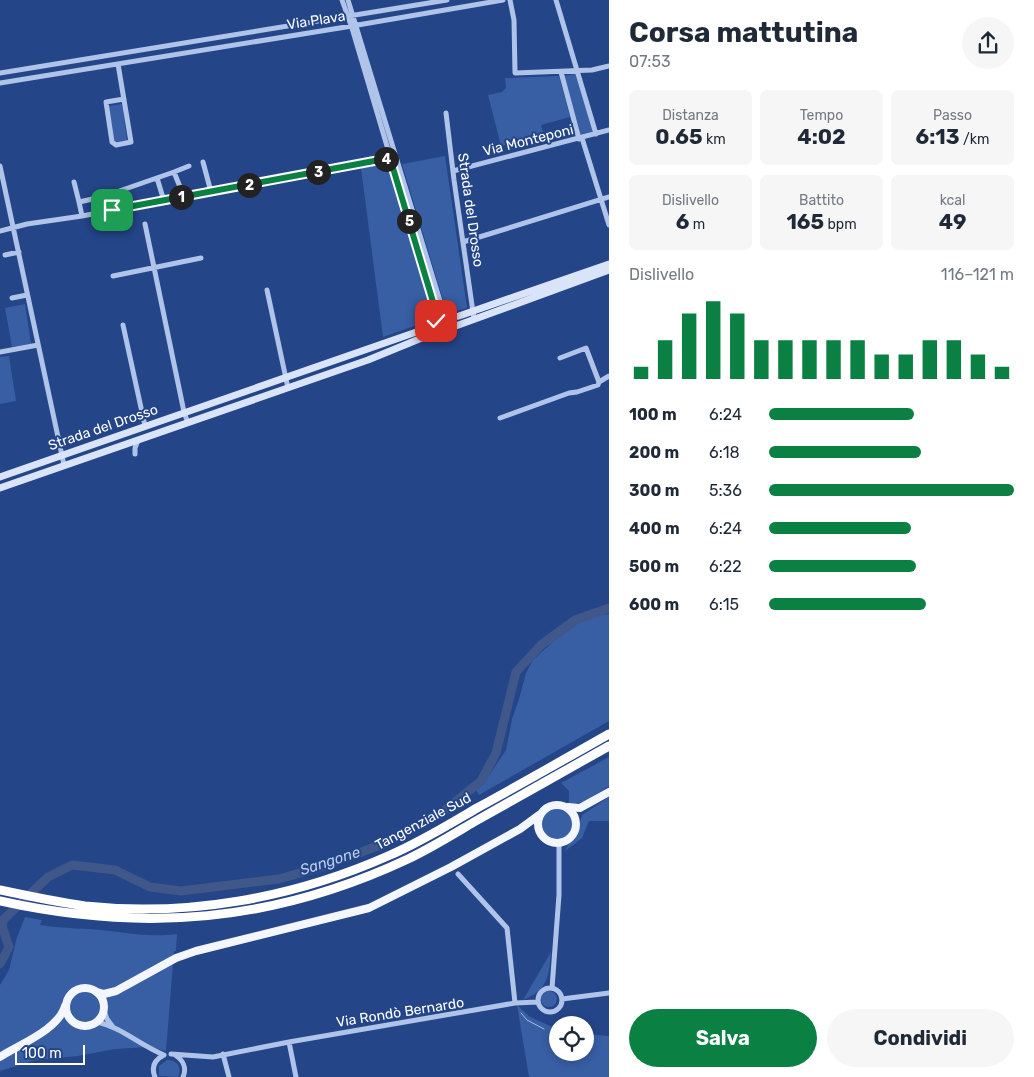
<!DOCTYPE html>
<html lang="it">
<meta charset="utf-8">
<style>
body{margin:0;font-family:Rubik,sans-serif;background:#f6f6f7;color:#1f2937;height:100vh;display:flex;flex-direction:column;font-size:19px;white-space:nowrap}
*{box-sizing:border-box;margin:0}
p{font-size:16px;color:#747a83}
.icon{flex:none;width:28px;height:28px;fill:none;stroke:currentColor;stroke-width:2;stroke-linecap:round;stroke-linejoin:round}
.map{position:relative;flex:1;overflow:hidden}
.drawer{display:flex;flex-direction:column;background:#fff;width:425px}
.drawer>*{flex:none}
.fabs{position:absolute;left:549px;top:1016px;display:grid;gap:10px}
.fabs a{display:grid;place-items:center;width:45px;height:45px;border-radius:50%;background:#fff;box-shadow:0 2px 8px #0003;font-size:25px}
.scale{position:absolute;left:15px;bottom:12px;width:70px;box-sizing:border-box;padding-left:5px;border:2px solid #fff;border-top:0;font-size:14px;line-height:18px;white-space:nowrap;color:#fff;-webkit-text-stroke:4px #244588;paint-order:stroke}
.pin{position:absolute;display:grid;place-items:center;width:42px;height:42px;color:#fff;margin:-21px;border-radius:10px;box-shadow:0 2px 8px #0006}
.km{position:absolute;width:25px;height:25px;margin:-12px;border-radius:50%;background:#222;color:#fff;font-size:14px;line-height:25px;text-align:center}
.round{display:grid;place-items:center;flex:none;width:52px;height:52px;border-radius:26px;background:#f6f6f7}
.headline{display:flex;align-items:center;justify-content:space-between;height:85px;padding:0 20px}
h1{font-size:28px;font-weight:700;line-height:38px}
.metrics{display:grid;grid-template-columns:repeat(3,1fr);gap:8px;height:85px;padding:5px 20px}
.metrics div{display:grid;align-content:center;border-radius:8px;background:#f6f6f7;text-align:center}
.metrics b{font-size:21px;font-weight:700}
.metrics small{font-size:14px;font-weight:400}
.metrics p{font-size:14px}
.chart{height:140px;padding:10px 20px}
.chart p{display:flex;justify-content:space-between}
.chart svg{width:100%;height:90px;margin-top:5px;stroke:#0b8043;stroke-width:6}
.button{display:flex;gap:10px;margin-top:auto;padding:10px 20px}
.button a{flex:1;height:58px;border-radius:30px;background:#0b8043;color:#fff;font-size:20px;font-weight:700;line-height:58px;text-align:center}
.button a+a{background:#f6f6f7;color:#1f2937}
ul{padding:0 20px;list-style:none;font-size:16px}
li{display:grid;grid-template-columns:80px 60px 1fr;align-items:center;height:38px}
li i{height:12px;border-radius:6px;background:#0b8043}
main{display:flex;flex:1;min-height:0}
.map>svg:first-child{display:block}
.green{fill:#385ea4}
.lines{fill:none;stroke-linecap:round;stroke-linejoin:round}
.stream{stroke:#a4bdea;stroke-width:1}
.river{stroke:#405889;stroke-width:9}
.street{stroke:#b0c4e9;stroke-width:5}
.secondary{stroke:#dae4f8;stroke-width:7}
.primary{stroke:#f3f6fe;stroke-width:8}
.highway{stroke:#fff;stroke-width:9}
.route-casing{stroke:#fff;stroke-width:10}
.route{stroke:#0b8043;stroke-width:6}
.labels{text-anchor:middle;stroke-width:4;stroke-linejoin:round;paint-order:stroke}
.street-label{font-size:14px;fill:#fff;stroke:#244588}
.water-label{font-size:15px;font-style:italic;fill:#bbcef0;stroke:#244588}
</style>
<main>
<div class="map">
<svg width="609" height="1077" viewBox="0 0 609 1077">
<rect width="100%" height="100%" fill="#244588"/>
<path class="green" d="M576,74L594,131L580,135L563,76Z
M559,76L570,117L541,125L546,142L535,145L533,138L501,146L488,95L502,92L506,88L505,78Z
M122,104L127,140L114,142L109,106Z
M445,156L467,308C457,311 450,313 444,303L402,164Z
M387,162L434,319L383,337L361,168Z
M25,304L31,344L12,347L5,308Z
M9,356L16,401L0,404V357Z
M609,614V721L479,795L476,790L482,786L506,750L512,719L519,699L526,673L533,660L554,641L577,624L600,615Z
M609,757V786L584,802L569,804V791L561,783Z
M609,797V821H589L582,838L565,851L568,845L577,834L582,815Z
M541 824a16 16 0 1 1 32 0a16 16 0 1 1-32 0Z
M25,917L42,920L40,925C64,929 87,928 110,931C133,934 154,937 177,934L176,951H174L166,1051L149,1047L115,1049L78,1056L36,1060L0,1071V985L9,970L17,937Z
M551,952C549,976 548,990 523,1000Z
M541 999a8 8 0 1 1 16 0a8 8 0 1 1-16 0Z
M517,1005L530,1017L557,1029L558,1052H585V1034L609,1036V1077H529Z
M167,1060C178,1060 182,1068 178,1077L159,1076V1066Z"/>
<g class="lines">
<path class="stream" d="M521,1013L527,1020L544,1029"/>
<path class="river" d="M0,964L9,947L2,926L4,919L48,877L72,865L115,870L150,887L181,891L279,879L321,867L383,844L439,815L481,781L496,753L516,672L541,645L575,620L609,608"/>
<path class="street" d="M342,0L352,28L438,318
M348,0L444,314
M510,0L514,20L515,73L592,70L609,66
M556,0L596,134
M118,64L131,142L116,145L112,142L106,102L124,99
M561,72L579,139
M0,73L447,0
M0,83L352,26L503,0
M446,113L454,180L474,319
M582,138L609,225
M203,162L211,192
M0,166L64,465
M453,171L609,130
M174,172L189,166
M157,178L164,201
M74,182L79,202
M108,195L112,210
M82,216L79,202L102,197L174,172L184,197
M145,224L184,412L188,423
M0,231L27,224L82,216L396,157
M463,242L609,197
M5,255L19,252
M113,276L201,258
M267,290L288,388
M12,298L27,295
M123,325L145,426
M0,352L38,345
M560,358L586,348L599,382L609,376
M500,418L569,393L577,392L598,385L599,382
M135,454V448L138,440
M458,874L507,928L515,1003
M552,988L559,895V843
M538 1000a12 12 0 1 1 24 0a12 12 0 1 1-24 0Z
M562,999L609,993
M104,1011L107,1019L113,1027
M97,1022C121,1027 141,1046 164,1055
M289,1042L296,1077
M171,1054L213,1057L289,1042L515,1003L538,1002
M223,1054L229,1077
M175,1055C183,1060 187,1068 183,1077
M155,1077C151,1067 154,1060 164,1055"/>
<path class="secondary" d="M436,325C437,308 449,319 459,316L609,264
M453,327L609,270
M0,477L425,329L436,323
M0,488L368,360L434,333L440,331L448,332C454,328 456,323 451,317"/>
<path class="primary" d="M538 824a19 19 0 1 1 38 0a19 19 0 1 1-38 0Z
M568,807L580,808L609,792
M66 1007a19 19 0 1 1 38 0a19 19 0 1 1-38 0Z
M97,992L104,994L116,991L176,958L196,951L369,908L451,867L520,829L539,815
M0,1057C20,1044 58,1030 65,1006"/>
<path class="highway" d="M0,890C28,896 56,902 85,906C188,917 293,898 388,856C419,843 448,825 477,808C521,784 565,759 609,734
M0,901C144,933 274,922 408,859C431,848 452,835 474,822C519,797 564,771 609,746"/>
</g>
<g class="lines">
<g class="route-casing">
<path id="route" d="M112,210L390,158L437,315L436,321"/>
</g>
<use href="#route" class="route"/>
</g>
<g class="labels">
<g class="street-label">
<text transform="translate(316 20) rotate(-9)" y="5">Via Plava</text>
<text transform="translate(528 140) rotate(-14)" y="5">Via Monteponi</text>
<text transform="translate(471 210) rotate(82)" y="5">Strada del Drosso</text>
<text transform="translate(103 427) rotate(-19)" y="5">Strada del Drosso</text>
<text transform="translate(423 821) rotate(-28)" y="5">Tangenziale Sud</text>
<text transform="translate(400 1012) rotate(-9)" y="5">Via Rondò Bernardo</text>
</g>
<g class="water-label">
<text transform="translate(330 861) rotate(-18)" y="5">Sangone</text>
</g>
</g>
</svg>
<div class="fabs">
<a><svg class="icon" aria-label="locate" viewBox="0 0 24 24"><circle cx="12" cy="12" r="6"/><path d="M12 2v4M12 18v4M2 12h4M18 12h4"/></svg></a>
</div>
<div class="scale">100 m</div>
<div class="pin" style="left:112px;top:210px;background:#1e9e55"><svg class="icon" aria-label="arrive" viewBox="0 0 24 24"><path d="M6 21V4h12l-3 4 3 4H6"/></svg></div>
<div class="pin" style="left:436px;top:321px;background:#d93025"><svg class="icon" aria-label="check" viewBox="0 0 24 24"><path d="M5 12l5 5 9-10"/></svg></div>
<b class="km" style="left:181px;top:197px">1</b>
<b class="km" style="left:249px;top:185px">2</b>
<b class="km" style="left:318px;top:172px">3</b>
<b class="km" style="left:386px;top:159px">4</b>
<b class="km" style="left:409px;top:221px">5</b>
</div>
<section class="drawer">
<div class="headline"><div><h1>Corsa mattutina</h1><p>07:53</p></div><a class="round"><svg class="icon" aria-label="share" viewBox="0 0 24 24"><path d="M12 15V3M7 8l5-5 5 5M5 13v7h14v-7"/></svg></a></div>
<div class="metrics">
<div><p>Distanza</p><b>0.65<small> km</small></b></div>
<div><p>Tempo</p><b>4:02</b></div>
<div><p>Passo</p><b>6:13<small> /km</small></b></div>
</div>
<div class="metrics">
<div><p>Dislivello</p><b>6<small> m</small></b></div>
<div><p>Battito</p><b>165<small> bpm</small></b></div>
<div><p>kcal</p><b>49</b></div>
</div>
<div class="chart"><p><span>Dislivello</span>116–121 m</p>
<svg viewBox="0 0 160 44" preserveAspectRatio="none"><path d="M5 44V38M15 44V25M25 44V12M35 44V6M45 44V12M55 44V25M65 44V25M75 44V25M85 44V25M95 44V25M105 44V32M115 44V32M125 44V25M135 44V25M145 44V32M155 44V38"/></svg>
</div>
<ul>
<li><b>100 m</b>6:24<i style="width:59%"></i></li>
<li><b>200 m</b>6:18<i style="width:62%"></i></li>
<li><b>300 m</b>5:36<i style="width:100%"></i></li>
<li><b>400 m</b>6:24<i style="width:58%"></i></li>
<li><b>500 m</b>6:22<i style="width:60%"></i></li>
<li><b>600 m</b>6:15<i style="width:64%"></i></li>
</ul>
<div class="button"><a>Salva</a><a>Condividi</a></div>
</section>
</main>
